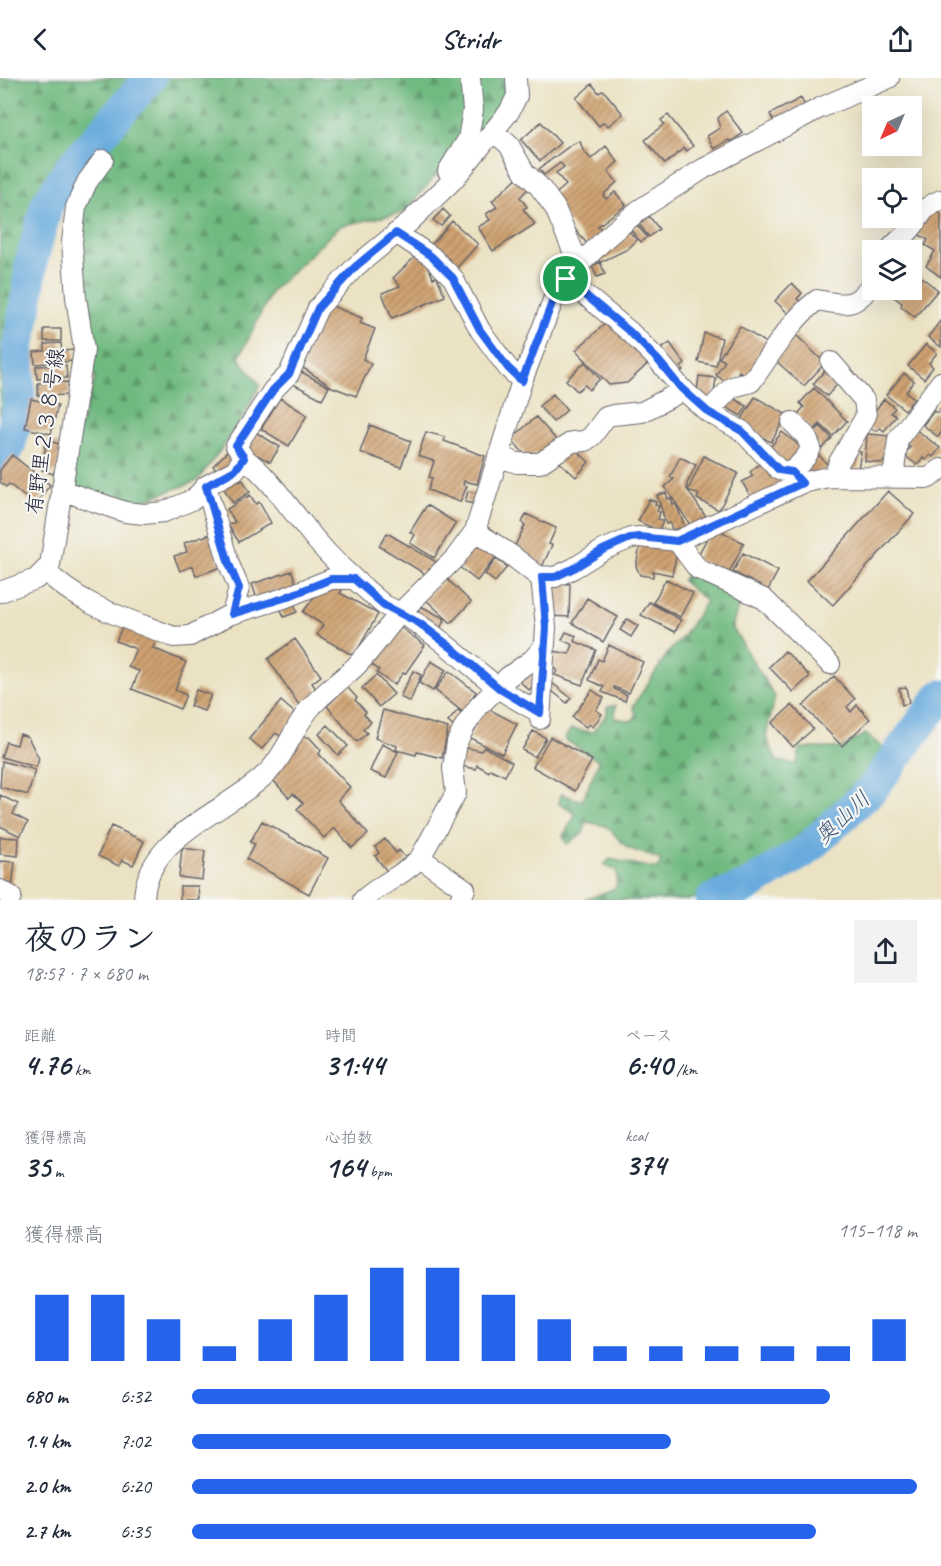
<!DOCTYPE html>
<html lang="ja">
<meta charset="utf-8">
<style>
body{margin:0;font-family:Caveat,"Klee One",sans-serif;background:#f2f2f3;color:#1f2937;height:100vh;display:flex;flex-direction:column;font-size:22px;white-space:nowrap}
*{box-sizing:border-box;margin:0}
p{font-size:20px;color:#747a83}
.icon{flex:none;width:33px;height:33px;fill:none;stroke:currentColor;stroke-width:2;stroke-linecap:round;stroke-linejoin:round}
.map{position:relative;height:822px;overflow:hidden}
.drawer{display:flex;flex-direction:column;background:#fff;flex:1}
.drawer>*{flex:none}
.needle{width:39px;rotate:224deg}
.controls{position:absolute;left:862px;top:18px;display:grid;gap:12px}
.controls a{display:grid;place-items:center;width:60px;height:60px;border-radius:0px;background:#fff;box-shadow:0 6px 24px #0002;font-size:30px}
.pin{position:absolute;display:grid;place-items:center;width:51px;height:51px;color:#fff;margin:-26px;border:3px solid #fff;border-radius:50%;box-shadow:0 2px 6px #0007}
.round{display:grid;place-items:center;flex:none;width:63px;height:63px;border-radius:0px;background:#f2f2f3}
.overview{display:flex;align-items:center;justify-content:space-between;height:102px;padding:0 24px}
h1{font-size:33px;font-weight:700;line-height:45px}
.figures{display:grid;grid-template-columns:repeat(3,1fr);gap:9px;height:102px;padding:6px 24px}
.figures div{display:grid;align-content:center}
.figures b{font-size:30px;font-weight:700}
.figures small{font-size:16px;font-weight:400}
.figures p{font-size:16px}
.chart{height:168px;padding:12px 24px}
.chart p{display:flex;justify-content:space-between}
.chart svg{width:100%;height:108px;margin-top:6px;stroke:#2563eb;stroke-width:6}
ul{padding:0 24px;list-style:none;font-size:20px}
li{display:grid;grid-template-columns:96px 72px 1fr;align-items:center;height:45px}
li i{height:15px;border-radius:8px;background:#2563eb}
header{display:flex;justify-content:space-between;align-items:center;height:78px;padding:0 24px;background:#fff;font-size:27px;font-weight:700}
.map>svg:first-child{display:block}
.forest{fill:url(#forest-firs);stroke:#486e5e;stroke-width:1.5}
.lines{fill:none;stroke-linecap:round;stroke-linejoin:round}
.river{stroke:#69abdd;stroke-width:33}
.building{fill:url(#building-hatch)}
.minor-casing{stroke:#68656b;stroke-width:22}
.minor{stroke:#fff;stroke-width:20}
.route-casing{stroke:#fff;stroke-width:12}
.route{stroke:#2563eb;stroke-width:8}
.labels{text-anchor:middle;stroke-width:4.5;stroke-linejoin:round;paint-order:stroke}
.street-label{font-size:21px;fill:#22223b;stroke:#f6f6f2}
.water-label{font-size:22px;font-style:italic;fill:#3e597c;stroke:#f6f6f2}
</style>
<header><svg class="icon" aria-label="back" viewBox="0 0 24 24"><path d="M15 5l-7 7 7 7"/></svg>Stridr<svg class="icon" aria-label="share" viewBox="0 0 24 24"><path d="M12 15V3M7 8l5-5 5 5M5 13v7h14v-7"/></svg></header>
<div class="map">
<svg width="941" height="822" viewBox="0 0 941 822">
<defs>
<pattern id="forest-firs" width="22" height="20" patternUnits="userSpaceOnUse" patternTransform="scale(1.5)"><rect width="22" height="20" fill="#6fb980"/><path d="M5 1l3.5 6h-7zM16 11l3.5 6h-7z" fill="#5b966a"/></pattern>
<pattern id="building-hatch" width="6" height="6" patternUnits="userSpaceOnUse" patternTransform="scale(1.5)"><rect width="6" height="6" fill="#cfa271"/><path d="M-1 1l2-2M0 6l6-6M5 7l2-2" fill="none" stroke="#a8845e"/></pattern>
</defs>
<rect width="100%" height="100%" fill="#f6f6f2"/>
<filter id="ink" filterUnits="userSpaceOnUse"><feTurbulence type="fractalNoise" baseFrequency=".0167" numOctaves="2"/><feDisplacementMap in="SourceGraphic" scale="12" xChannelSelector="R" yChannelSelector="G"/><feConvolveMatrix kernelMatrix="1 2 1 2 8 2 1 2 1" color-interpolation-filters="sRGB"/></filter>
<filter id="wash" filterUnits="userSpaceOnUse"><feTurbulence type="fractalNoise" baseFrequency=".008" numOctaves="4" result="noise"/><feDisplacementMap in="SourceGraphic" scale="24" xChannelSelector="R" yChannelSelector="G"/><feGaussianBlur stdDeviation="1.35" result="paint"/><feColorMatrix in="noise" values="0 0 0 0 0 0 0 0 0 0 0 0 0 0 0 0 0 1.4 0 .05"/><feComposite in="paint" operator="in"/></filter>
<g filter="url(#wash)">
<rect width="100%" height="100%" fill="#ebe2c3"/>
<path class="forest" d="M0,0H510V16L492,43L441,91L405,134L340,148L272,213L239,280L260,307L236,351L197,403L133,426L71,410V378L95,301L82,230L79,130L115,59L62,93L31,156L12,262L11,331L4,357L0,354Z
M688,495L731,510L741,519L732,549L775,619L766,659L777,683L797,686L800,670H842L865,656L893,677L890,697L823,760L761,802L688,822H584L616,810L617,793L604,787L610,781L658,791L661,782L628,770L606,748L587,744L583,755L567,766L563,758L576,736L558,725L561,716L582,723L599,683L564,661L571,651L593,654L607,636V629L616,627L615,640L632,643L636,637L633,628L668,575L684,557L706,523L682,503Z"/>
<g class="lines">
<path class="river" d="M0,380L9,368L19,331L18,272L28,214L31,185L47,126L69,92L150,0
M712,822L746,809L805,773L872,711L941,618"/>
</g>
<g id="blocks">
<path class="building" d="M592,6L599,15L603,12L623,36L608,48L604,44L599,48L576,20Z
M801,20L805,28L774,44L770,36Z
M726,33L743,55L731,64L729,62L714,71L707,58L720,50L718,40Z
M668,37L693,68L687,73L684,70L665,86L645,62L664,46L661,42Z
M541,44L560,65L540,83L521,62Z
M580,63L583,72L591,81L606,68L618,84L608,93L617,104L603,117L606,121L615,114L626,127L598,148L603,154L588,167L550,121L566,107L556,95L564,89L560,85L544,97L539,91L571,67Z
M521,96L532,107L520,119L527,129L523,131L535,146L493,173L478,149L490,142L486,136L497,129L492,123Z
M932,130L941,136V199L926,188L935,173L925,167L928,162L916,155Z
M443,131L450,138L441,148L433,142Z
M649,138L659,151L649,159L639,146Z
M452,143L478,166L457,190L431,167Z
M637,147L647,159L641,164L631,152Z
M627,151L637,162L628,171L601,184L595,181Z
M420,174L432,187L429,190L433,200L437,199L445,218L392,240L382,215L400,208L393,200Z
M600,184L605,196L597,199L592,188Z
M912,192L938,212L915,239L901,228L902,225L884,212H912Z
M792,205L802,215L797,221L805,228L794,241L775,223Z
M327,226L362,240L360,245L375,251L363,281L371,286L356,318L332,309L300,288Z
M941,242V269L928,259Z
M608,243L653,281L627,305L609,307L576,272Z
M740,248L770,268L749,299L739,293L730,307L716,297L725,283L719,280Z
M44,251H61V263H44Z
M704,255L722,260L716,288L698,284Z
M796,257L825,285L804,308L774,281Z
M61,265L62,273L74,272V283L35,286L34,274L45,273V266Z
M670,265L685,286L681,289L683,292L676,297L658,273Z
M926,266L937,275L929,285L933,289L924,301L908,288Z
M585,284L600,301L589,312L585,307L577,313L566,302Z
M66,287L67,300L37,301L36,288Z
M828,289L842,301L827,318L813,306Z
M298,292L329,309L322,321L291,305Z
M904,295L914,303L906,314L914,320L905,332L886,317Z
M699,298L716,300L713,323L696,321Z
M68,304L69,317L38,318V305Z
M814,310L847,343L833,358L820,346L813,353L797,337L804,329L800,325Z
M553,316L567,332L553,344L539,328Z
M731,319L747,328L741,338L726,329Z
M755,319L787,337L771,364L739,346Z
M280,320L307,337L289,368L261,351Z
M31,321L58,327L51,356L25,350Z
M884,321L895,330L891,335L896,338L884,353L880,350L877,352H873L865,346Z
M941,330V355L938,359L923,347L934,333L937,335Z
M536,339L559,365L541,381L535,375L529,381L511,361Z
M370,347L411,363L401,389L360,374Z
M820,348L832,360L822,371L810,359Z
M915,351L940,370L933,379L930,377L926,382L923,380L917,387L904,377L910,369L905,364Z
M254,353L280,369L270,384L258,377L256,381L243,373Z
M426,354L445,359L444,363L485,378L477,406L464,403L463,407L467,408L460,424L428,412L432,400L429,399L434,383L418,378Z
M782,354L801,369L786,387L768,372Z
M867,356L891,358L890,378L882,385L865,383Z
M46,362L62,367L57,393L55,392L53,396L42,392L43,389L40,388L46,370L44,369Z
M571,367L589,384L576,399L557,382Z
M229,372L238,381L222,396L213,388Z
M849,372L861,374L858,391L848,389Z
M816,374L829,388L809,399L800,389Z
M12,377L50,407L35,427L9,406L6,409L0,404V392Z
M704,378L738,395L719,432L697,421L699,417L688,412Z
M680,379L696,387L687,406V411L708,442L693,451L665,409L674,401L670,399Z
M764,382L775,393L783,408L754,424L742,404L753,398L750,394Z
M237,398L240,404L243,402L250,414L233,425L222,408Z
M468,413L481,416L478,427L465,424Z
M888,413L914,436L833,527L807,503Z
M666,415L668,421L671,420L673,427L676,426L685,449L672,452L670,445L666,446L657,417Z
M250,417L256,426L259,424L271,445L239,464L228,447L235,444L227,431Z
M649,421L656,424L655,427L659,428L657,433L660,434L658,441L663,443L659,453L638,443Z
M427,427L456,445L434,480L410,465L415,457L410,454Z
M526,436L556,450L549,466L552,467L542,489L513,472L525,447L522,445Z
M713,449L744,465L728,497L696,481Z
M387,455L438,485L430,499L379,468Z
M211,456L221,489L196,498L193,488L180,493L174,478L187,474L184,465Z
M641,463L678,470L672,497L653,493V499L640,497L636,488Z
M477,464L496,479L477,503L458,488Z
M743,475L778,493L768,512L733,494Z
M496,481L507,489L495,504L485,496Z
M292,493L298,511L258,524L252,506Z
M446,500L471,524L451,545L425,521Z
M666,501L693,515L680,539L653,525Z
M335,504L344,509L340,515L378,536L354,578L317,557L323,547L303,534L323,507Z
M551,505L570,506L569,539L550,538Z
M587,520L618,539L603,564L572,545Z
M293,522L297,534L284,539L279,527Z
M649,524L681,542L675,554L641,537Z
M421,528L445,541L438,554L414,540Z
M627,541L638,548L631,559L620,552Z
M124,545L158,559L153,570L186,584L175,612L186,617L180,631L132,611L139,593L128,589L136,571L116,563Z
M397,547L425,567L405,596L403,595L394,607L377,595L379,592L370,585Z
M566,554L576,558L574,563L596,572L582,607L555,597L557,592L548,588L554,573L569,576L573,567L562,562Z
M295,561L321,598L312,605L318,614L299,627L268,581Z
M609,567L643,584L629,615L614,609V611L627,617L625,623L602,614L604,609L589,602L598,581L602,583Z
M785,573L810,598L793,614L769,589Z
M431,583L446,592L433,613L419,605Z
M527,591L538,602L529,612L517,601Z
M413,593L421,597L410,624L400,619Z
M449,593L476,614L470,623L472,625L464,635L435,612Z
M376,597L394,616L379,629L362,610Z
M834,598L855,621L847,629L851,634L857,627L870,641L842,668L803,628Z
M551,604L571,620L567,625L547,609Z
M347,609L357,620L355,622L366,634L364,636L371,644L363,651L367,655L357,664L327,628Z
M906,609L909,625L902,627L899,610Z
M196,612L211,617L204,633L190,628Z
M592,612L604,620L596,632L602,636L593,649L589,646L586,649L572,639Z
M281,623L297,637L280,658L276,655L262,671L249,661Z
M792,627L813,651L793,669L772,645Z
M485,629L517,646L502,676L470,660Z
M383,632L448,650L442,680L417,674L416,677L396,672L397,668L375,660Z
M458,632L465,638L455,650L448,644Z
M328,647L348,668L338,677L319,656Z
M533,653L546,660L535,679L522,672Z
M20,656L28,659L39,681L36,689L1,679L6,664L17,667Z
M299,659H309L321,672L319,676L350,709L338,722L368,756L352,770L334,750L324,760L297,731L303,725L293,716L289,720L273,702Z
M550,659L592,682L575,713L533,689Z
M382,666L398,674L386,700L370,693Z
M464,669L481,673L484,669L512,684L505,698L490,691L489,694L477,687L476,691L461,688Z
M2,683L35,692L28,717L0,709Z
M0,717L18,726L13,736L28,744L20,758L0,748Z
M262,743L328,780L309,816L246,781L255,766L250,764Z
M111,748L144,763L133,787L122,782L119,788L98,778Z
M0,759L19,760L18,778L0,776Z
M385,761L396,775L399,772L407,782L389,796L375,778L379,775L375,769Z
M182,770L205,773L202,802L179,799Z
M0,783L15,784L12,810L0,808Z
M180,808H198L199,822H180Z"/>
</g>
</g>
<g filter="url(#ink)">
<use href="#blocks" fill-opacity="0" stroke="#68656b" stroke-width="1.5"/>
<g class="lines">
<g class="minor-casing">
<path id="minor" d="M494,54L509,67L525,95L539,108L555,130L579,187
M448,93L468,61L473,32L470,0
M396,155L431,178L453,200L480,252L508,290L522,303
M890,172C896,163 903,160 910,152C924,136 918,132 941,122
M566,201L630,254L658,282L681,310L708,334L742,353L779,392L792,394L802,405
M831,284L864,322L866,338L839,384L834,399
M708,334L732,309L751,304C772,275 789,244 817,222C845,227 855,231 873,204
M792,344L806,358L811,370L806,379L792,394
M498,378L517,385H540L572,364L585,363L592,358L606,339L613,337L642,334L684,312
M244,380C268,398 284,423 303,446C318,466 336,485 354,501
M893,400L898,361L941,304
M206,408L229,486L239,510L232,536
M61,412L125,434L144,436L164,434L194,421L206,408L235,392L244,380L236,368L273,312L289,296L318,230L355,189L403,150L454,101L509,34L517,18L516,0
M475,453L522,303L557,212L569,197L607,159L639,132L703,91L820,30L889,0
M677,463L698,491L764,521L830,586
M45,492L50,487L84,272L76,219L72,164L76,129L87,104L103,82
M0,514L36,501L45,492C79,528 129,541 174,559L190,558L229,537L284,520L331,501H354L384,527L400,535L456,479L475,453L511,477L538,498L555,499L574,490L603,472L631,460L639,459L677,463L802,405L828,399L929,400L941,391
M540,641L546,549L541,499
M0,812L11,818L10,822
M144,822C145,758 226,735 266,696C285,679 294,647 312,628C325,613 342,602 356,588C372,572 385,552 400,535C438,556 466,585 500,611C512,620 527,627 540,635
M363,822C381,805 403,798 420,780
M460,822L465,811L420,780L456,715L453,690L457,664L465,648L479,628L508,599L533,581L544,568"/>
</g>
<use href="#minor" class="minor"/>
</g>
</g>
<g class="lines" filter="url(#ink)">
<g class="route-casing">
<path id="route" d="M396,155L431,178L453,200L480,252L508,290L522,303L557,212L566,201L630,254L658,282L681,310L708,334L742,353L779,392L792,394L802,405L677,463L639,459L630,460L603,472L574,490L555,499H542L546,549L540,635L500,611L452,570L419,545L384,527L354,501H331L284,520L232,536L239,510L229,486L206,408L235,392L244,380L236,368L273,312L289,296L318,230L355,189Z"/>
</g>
<use href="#route" class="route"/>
</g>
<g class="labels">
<g class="street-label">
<text transform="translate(45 353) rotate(-82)" y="7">有野里２３８号線</text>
</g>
<g class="water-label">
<text transform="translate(842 739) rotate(-43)" y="8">奥山川</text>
</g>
</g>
</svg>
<div class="controls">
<a><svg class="needle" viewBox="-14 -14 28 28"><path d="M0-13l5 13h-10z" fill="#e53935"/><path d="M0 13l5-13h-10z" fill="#747a83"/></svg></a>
<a><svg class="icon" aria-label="locate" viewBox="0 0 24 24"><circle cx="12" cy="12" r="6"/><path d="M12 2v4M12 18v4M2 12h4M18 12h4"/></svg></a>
<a><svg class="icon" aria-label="layers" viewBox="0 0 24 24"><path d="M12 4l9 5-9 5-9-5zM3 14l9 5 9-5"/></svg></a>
</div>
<div class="pin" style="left:566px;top:201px;background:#1e9e55"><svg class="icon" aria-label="arrive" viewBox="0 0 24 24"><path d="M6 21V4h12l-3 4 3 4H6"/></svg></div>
</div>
<section class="drawer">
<div class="overview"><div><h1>夜のラン</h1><p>18:57 · 7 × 680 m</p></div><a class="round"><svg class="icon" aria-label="share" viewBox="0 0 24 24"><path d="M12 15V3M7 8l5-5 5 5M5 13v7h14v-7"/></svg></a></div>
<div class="figures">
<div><p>距離</p><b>4.76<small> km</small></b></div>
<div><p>時間</p><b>31:44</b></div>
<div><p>ペース</p><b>6:40<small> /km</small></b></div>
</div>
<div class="figures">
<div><p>獲得標高</p><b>35<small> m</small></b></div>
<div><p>心拍数</p><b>164<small> bpm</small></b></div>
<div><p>kcal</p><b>374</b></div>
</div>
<div class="chart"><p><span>獲得標高</span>115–118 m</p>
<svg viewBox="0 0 160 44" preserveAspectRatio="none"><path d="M5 44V17M15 44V17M25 44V27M35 44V38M45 44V27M55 44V17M65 44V6M75 44V6M85 44V17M95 44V27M105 44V38M115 44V38M125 44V38M135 44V38M145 44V38M155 44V27"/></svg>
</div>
<ul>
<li><b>680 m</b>6:32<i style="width:88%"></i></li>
<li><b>1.4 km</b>7:02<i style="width:66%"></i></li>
<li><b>2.0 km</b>6:20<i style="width:100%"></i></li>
<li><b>2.7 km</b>6:35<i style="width:86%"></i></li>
</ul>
</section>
